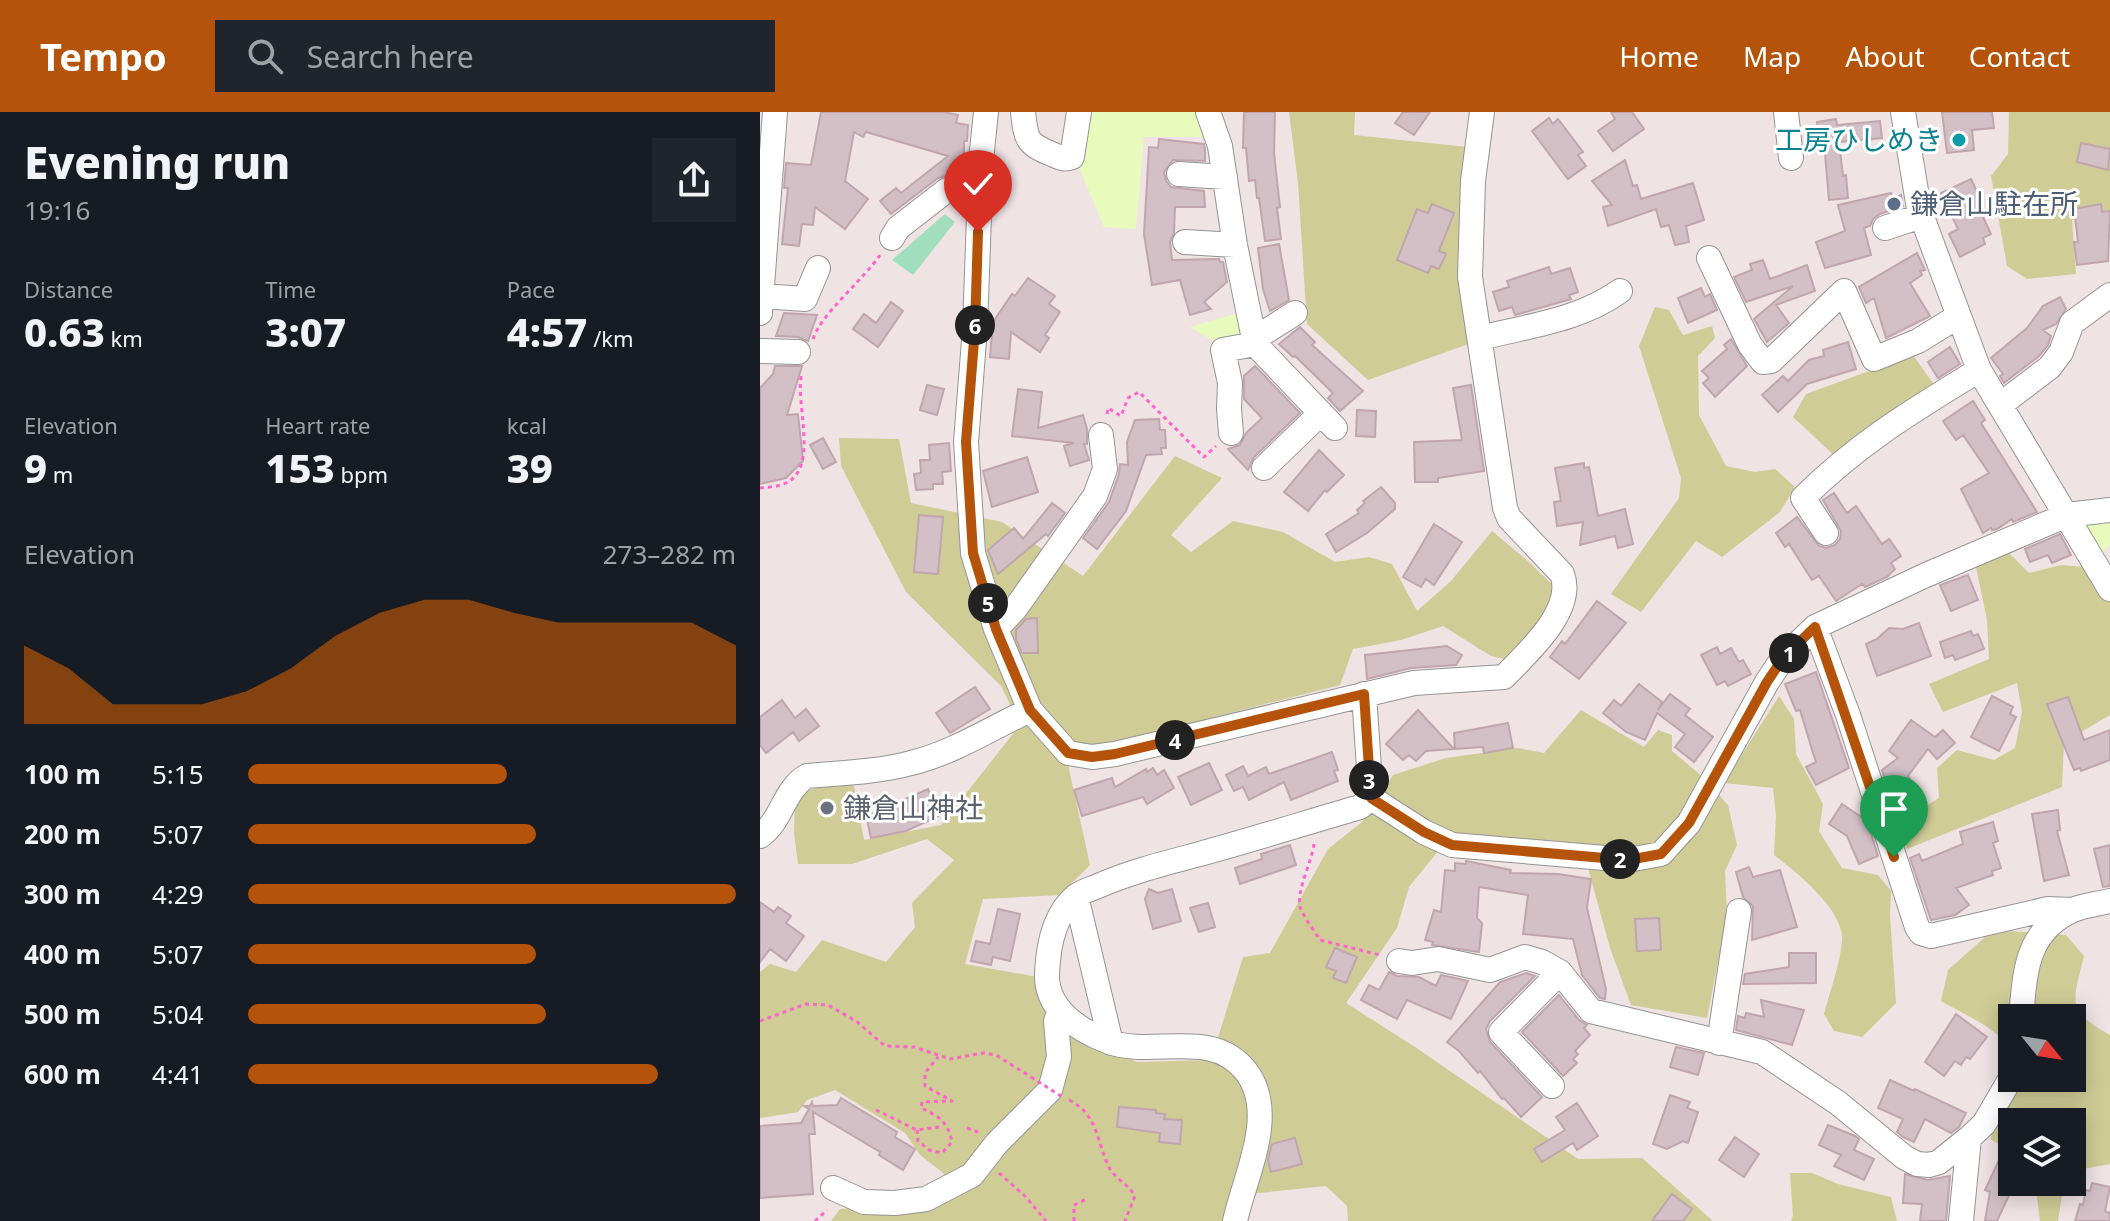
<!DOCTYPE html>
<meta charset="utf-8">
<style>
body{margin:0;font-family:"Noto Sans","Noto Sans JP",sans-serif;background:#20242c;color:#f1f3f6;height:100vh;display:flex;flex-direction:column;font-size:30px;white-space:nowrap}
*{box-sizing:border-box;margin:0}
p{font-size:26px;color:#9ea1a6}
.icon{flex:none;width:44px;height:44px;fill:none;stroke:currentColor;stroke-width:2;stroke-linecap:round;stroke-linejoin:round}
.map{position:relative;flex:1;overflow:hidden}
.side{display:flex;flex-direction:column;background:#171b24;width:760px}
.side>*{flex:none}
.needle{width:52px;rotate:120deg}
.controls{position:absolute;left:1238px;top:892px;display:grid;gap:16px}
.controls a{display:grid;place-items:center;width:88px;height:88px;border-radius:0px;background:#171b24;box-shadow:0 4px 20px #0003;font-size:40px}
.pin{position:absolute;display:grid;place-items:center;width:68px;height:68px;color:#fff;margin:-82px -34px;border-radius:50% 50% 50% 0;rotate:-45deg;box-shadow:0 0 8px #0007}
.pin .icon{rotate:45deg}
.km{position:absolute;width:40px;height:40px;margin:-20px;border-radius:50%;background:#222;color:#fff;font-size:22px;line-height:40px;text-align:center}
.round{display:grid;place-items:center;flex:none;width:84px;height:84px;border-radius:0px;background:#20242c}
.headline{display:flex;align-items:center;justify-content:space-between;height:136px;padding:0 24px}
h1{font-size:44px;font-weight:800;line-height:60px}
.metrics{display:grid;grid-template-columns:repeat(3,1fr);gap:12px;height:136px;padding:8px 24px}
.metrics div{display:grid;align-content:center}
.metrics b{font-size:40px;font-weight:800}
.metrics small{font-size:22px;font-weight:400}
.metrics p{font-size:22px}
.chart{height:224px;padding:16px 24px}
.chart p{display:flex;justify-content:space-between}
.chart svg{width:100%;height:144px;margin-top:8px;fill:#b45309;opacity:.7}
ul{padding:0 24px;list-style:none;font-size:26px}
li{display:grid;grid-template-columns:128px 96px 1fr;align-items:center;height:60px}
li i{height:20px;border-radius:10px;background:#b45309}
header{display:flex;align-items:center;gap:48px;box-sizing:border-box;height:112px;padding:0 40px;background:#b45309;color:#fff}
header strong{font-size:38px}
nav{display:flex;gap:44px;margin-inline-start:auto;font-size:28px}
.search{width:560px;height:72px;background:#20242c;display:flex;align-items:center;gap:20px;box-sizing:border-box;padding:0 28px;border-radius:0px;color:#9ea1a6;font-size:30px}
main{display:flex;flex:1;min-height:0}
.map>svg:first-child{display:block}
.forest{fill:#cfcc96}
.park{fill:#e8fbbd}
.water{fill:#a1debd}
.building{fill:#d2c0c6;stroke:#c1a5ae;stroke-width:2}
.lines{fill:none;stroke-linecap:round;stroke-linejoin:round}
.minor-casing{stroke:#949494;stroke-width:26}
.path{stroke:#fe65ca;stroke-width:3;stroke-dasharray:4 4;stroke-linecap:butt}
.minor{stroke:#fff;stroke-width:24}
.path-bridge{stroke:#fe65ca;stroke-width:3;stroke-dasharray:4 4;stroke-linecap:butt}
.route-casing{stroke:#fff;stroke-width:16}
.route{stroke:#b45309;stroke-width:10}
.culture-dot{fill:#0f9aa8;stroke:#fff;stroke-width:3}
.service-dot{fill:#5c6f8a;stroke:#fff;stroke-width:3}
.worship-dot{fill:#6b7280;stroke:#fff;stroke-width:3}
.labels{text-anchor:middle;stroke-width:6;stroke-linejoin:round;paint-order:stroke}
.culture-label{font-size:28px;fill:#0d838f;stroke:#fff;text-anchor:end}
.service-label{font-size:28px;fill:#4e5e75;stroke:#fff;text-anchor:start}
.worship-label{font-size:28px;fill:#5b616d;stroke:#fff;text-anchor:start}
</style>
<header>
<strong>Tempo</strong>
<div class="search"><svg class="icon" aria-label="search" viewBox="0 0 24 24"><circle cx="10" cy="10" r="6"/><path d="M15 15l6 6"/></svg>Search here</div>
<nav><a>Home</a><a>Map</a><a>About</a><a>Contact</a></nav>
</header>
<main>
<section class="side">
<div class="headline"><div><h1>Evening run</h1><p>19:16</p></div><a class="round"><svg class="icon" aria-label="share" viewBox="0 0 24 24"><path d="M12 15V3M7 8l5-5 5 5M5 13v7h14v-7"/></svg></a></div>
<div class="metrics">
<div><p>Distance</p><b>0.63<small> km</small></b></div>
<div><p>Time</p><b>3:07</b></div>
<div><p>Pace</p><b>4:57<small> /km</small></b></div>
</div>
<div class="metrics">
<div><p>Elevation</p><b>9<small> m</small></b></div>
<div><p>Heart rate</p><b>153<small> bpm</small></b></div>
<div><p>kcal</p><b>39</b></div>
</div>
<div class="chart"><p><span>Elevation</span>273–282 m</p>
<svg viewBox="0 0 160 44" preserveAspectRatio="none"><path d="M0 44V20L10 27L20 38L30 38L40 38L50 34L60 27L70 17L80 10L90 6L100 6L110 10L120 13L130 13L140 13L150 13L160 20V44z"/></svg>
</div>
<ul>
<li><b>100 m</b>5:15<i style="width:53%"></i></li>
<li><b>200 m</b>5:07<i style="width:59%"></i></li>
<li><b>300 m</b>4:29<i style="width:100%"></i></li>
<li><b>400 m</b>5:07<i style="width:59%"></i></li>
<li><b>500 m</b>5:04<i style="width:61%"></i></li>
<li><b>600 m</b>4:41<i style="width:84%"></i></li>
</ul>
</section>
<div class="map">
<svg width="1350" height="1109" viewBox="0 0 1350 1109">
<rect width="100%" height="100%" fill="#efe3e4"/>
<path class="forest" d="M529,0H595L594,23L707,35L714,230L608,268L547,212L538,71Z
M1249,0H1350V98L1312,108L1316,162L1267,167L1247,154L1231,64L1248,42Z
M895,195L909,198L923,223L952,214L955,226L938,244L939,303L966,354L995,360L1015,357L1035,375L1020,400L962,445L936,429L881,500L851,482L919,386L921,366L879,234Z
M1153,243L1177,277L1078,347L1033,305L1046,282Z
M79,326L139,327L151,391L242,410L323,464L415,344L462,366L411,423L431,440L473,409L523,420L575,450L609,445L632,452L657,499L691,469L732,419L769,450L814,494L772,553L731,544L683,514L641,528L593,537L580,573L306,643L330,753L300,783L223,787L205,852L278,865L287,907L377,950L451,948L483,845L510,841L568,737L602,710L633,663L686,646L758,636L784,641L821,598L884,635L898,618L912,623V639L944,666L968,693L977,733L965,759L967,804L947,906L871,893L850,836L828,756L692,722L649,775L637,816L586,891L655,935L818,1047L882,1046L953,1109H588L587,1094L566,1074L470,1084L465,1109H71L80,1097L188,1090L197,1078L182,1060L160,1043L145,1021L75,978L47,988L38,1000L0,1006V860L10,852L36,860L62,828L126,850L155,815L152,791L194,748L167,727L92,752H38L34,721L35,683L82,667L94,674L104,728L181,713L260,613L241,574L146,480L81,354Z
M1247,439L1269,461L1301,453L1350,457V603L1304,630L1302,675L1147,737L1139,711L1179,686L1177,656L1197,638L1234,648L1255,636L1262,600L1257,571L1183,600L1169,572L1229,547L1227,508L1216,455Z
M1019,584L1034,607L1036,642L1063,692L1059,719L1082,756L1118,763L1131,779L1130,803L1136,891L1102,925L1074,919L1064,902C1070,879 1080,853 1082,829C1085,799 1036,760 1014,743L1016,704L1013,676L964,671Z
M1233,818L1306,823L1324,844C1313,890 1305,898 1350,923V1052L1312,1059V1010H1252V1040L1230,1027L1255,966H1312V906H1252V941C1240,916 1204,903 1181,889L1188,858Z
M1030,1061H1052L1078,1072L1131,1085L1137,1109H1031L1033,1104Z
M1275,1070H1304L1298,1109H1280Z"/>
<path class="park" d="M324,0H437L447,25H384L376,117L344,115L318,53Z
M482,200L485,221L459,232L430,215Z
M1347,405L1350,412V433L1340,442L1324,413Z"/>
<path class="water" d="M185,102L195,110L153,163L132,148Z"/>
<path class="building" d="M61,0H184L198,3L196,11L208,13L207,29H204V59L178,66L131,102L120,89L136,76L141,81L188,44L106,20L103,25L94,20L85,69L108,87L85,117L55,95L53,113L42,112L39,134L22,132L28,76H24L26,51L51,53Z
M484,0H515L514,41L520,95L517,96L521,127L505,129L499,86H497L495,68L489,69L486,36H483Z
M643,0H670L654,23L635,11Z
M851,0H872L884,17L853,39L838,19L855,7Z
M1182,0H1232L1234,16L1212,18L1214,38L1187,41Z
M789,6L793,12L798,7L823,40L818,43L826,54L808,67L772,19Z
M1076,7L1077,13L1120,9L1122,26L1079,30L1083,64L1086,63L1088,86L1069,88L1065,42H1061L1057,10Z
M399,27L444,32L445,38V49L413,48L404,60L406,69L411,75L444,79L445,95H415L414,121L410,130L412,148L459,147L460,150H463L467,170L444,190L451,197L430,203L420,168L392,173L384,122L389,35L398,36Z
M1321,31L1350,37L1348,58L1317,50Z
M865,48L873,74L877,73L881,87L933,71L944,108L926,114L929,130L915,133L909,113L901,115L896,97L848,114L843,95L852,93L832,69Z
M1211,67L1222,90L1217,92L1231,122L1223,126L1225,132L1200,145L1189,122L1198,117L1181,81Z
M1131,81L1132,86L1141,83L1143,94L1120,102L1113,107L1110,114L1104,116L1111,143L1065,156L1056,130L1085,119L1078,93Z
M672,92L694,101L679,139L686,142L679,157L671,154L668,161L637,148L657,97L668,101Z
M1341,92L1342,100L1350,99L1348,149L1317,153L1314,130H1318L1314,97Z
M519,132L529,188L510,199L503,177L498,136Z
M1157,141L1165,158L1160,159L1162,163L1150,171L1170,204L1126,226L1114,186L1106,191L1099,175Z
M1003,148L1010,167L1047,153L1055,179L1016,193L1029,211L1007,230L994,207L1033,174L986,190L974,165L992,158L990,152Z
M789,155L791,162L810,156L818,180L809,183L811,187L755,203L752,195L739,199L733,180L749,175L747,169Z
M268,166L295,184L289,192L300,200L285,223L289,226L280,240L251,220L249,247L230,245L233,210L252,182L255,184Z
M941,176L945,185L950,182L957,198L928,211L918,186Z
M1300,185L1306,197L1296,212L1283,218L1291,224L1288,233L1279,244L1244,271L1240,264L1243,262L1231,246L1267,216L1283,194Z
M131,190L143,199L118,235L93,217L104,202L116,211Z
M24,201L57,203L48,229L38,225L16,224Z
M540,215L555,230L552,233L603,279L580,299L568,286L573,281L535,244L533,245L519,232Z
M971,227L987,254L955,285L943,271L949,266L942,259L967,237L964,233Z
M1088,230L1096,257L1047,272L1018,300L1002,283L1023,264L1028,269L1049,248L1064,244L1063,238Z
M1190,235L1200,252L1178,266L1168,250Z
M15,254H42L27,303L38,302L43,349L26,366L0,372V276L13,262Z
M495,254L540,301L494,345L488,358L468,337L480,333L486,321L502,306L484,287V264Z
M167,273L184,277L177,303L160,298Z
M711,273L724,359L678,366V370H655L654,330L702,328L693,276Z
M258,277L282,280L278,316L323,303L327,317V332H324L329,348L310,354L304,334L314,331L252,324Z
M1213,289L1225,308L1221,311L1277,400L1253,410L1252,407L1237,417L1232,418L1231,416L1223,421L1201,377L1229,361L1203,323L1196,328L1183,309Z
M597,298L616,299L615,325L596,324Z
M399,307L400,318H405L406,336H401L402,342L386,343L366,399L337,437L323,426L349,390L359,362L360,352L368,353L367,330L375,308Z
M63,326L76,350L63,357L50,333Z
M189,331L191,359L182,360L183,372H173V377L156,378L154,362L161,361L160,348H170L169,333Z
M559,338L584,363L567,380L565,378L548,399L524,380Z
M267,345L278,380L232,395L223,359Z
M824,351V356L829,355L838,404L865,397L873,432L858,436L855,424L820,433L823,410L797,414L794,390L801,389L795,356Z
M621,375L635,391V397L607,421L576,440L566,422L599,401L597,398L605,391L603,389Z
M1074,381L1087,401L1096,394L1122,432L1129,427L1141,444L1131,451L1135,457L1127,465L1105,475L1102,472L1076,489L1059,464L1052,468L1029,432L1025,435L1016,421L1037,405L1059,434L1066,436L1075,433L1080,427L1081,419L1063,388Z
M292,391L305,401L288,424L286,422L238,462L228,438L254,416L263,427Z
M159,403L183,405L178,462L154,460Z
M674,412L702,430L674,473L666,467L661,475L643,465Z
M1300,422L1311,443L1292,451L1288,443L1270,450L1265,437Z
M1208,463L1218,488L1191,499L1180,473Z
M837,489L866,511L819,567L790,545L802,529L805,532Z
M277,506L278,541H262L256,527V518L266,507Z
M1159,511L1171,544L1117,564L1106,532L1117,527L1129,516L1143,517Z
M1211,519L1213,524L1218,522L1224,537L1195,548L1193,543L1185,546L1180,530Z
M687,534L702,543L696,553L651,556L607,567L605,543Z
M957,535L960,542L971,536L979,550L983,548L991,562L968,574L965,569L957,573L941,543Z
M1056,560L1089,656L1056,673L1046,655L1056,650L1053,641L1040,598L1036,599L1025,572Z
M879,572L902,590L898,598L910,582L930,597L925,603L953,625L934,650L915,635L925,622L897,601L885,628L866,620L843,601L854,588L861,594Z
M215,575L230,597L190,621L176,601Z
M1232,584L1253,595L1250,602L1256,605L1239,639L1211,625Z
M1308,585L1324,628L1350,618V648L1321,659L1320,656L1314,658L1287,592Z
M22,588L35,606L46,597L59,614L39,629L33,620L6,641L0,633V605Z
M658,598L694,637L666,639L656,649L649,643L643,648L626,632Z
M1151,608L1175,625L1183,618L1195,631L1177,647L1168,637L1148,664L1165,689L1154,697L1149,690L1135,699L1122,658L1138,646L1129,639Z
M748,611L753,636L724,641L723,635L695,637L694,621Z
M572,640L578,658L574,659L578,669L531,688L524,670L489,688L483,675L474,679L466,663L483,654L488,664L506,655L509,662Z
M449,651L462,678L431,693L418,665Z
M393,656L397,663L404,658L414,676L387,692L383,685L322,704L314,678L352,666L355,675L386,657L387,660Z
M168,677L179,704L146,719L111,726L106,703L136,696L134,692Z
M1082,692L1107,709L1118,744L1099,752L1087,724L1069,712Z
M1298,698L1300,718L1297,719L1309,763L1284,769L1272,702Z
M1233,710L1238,729L1233,731L1241,756L1232,759L1233,763L1196,776L1209,793L1195,803L1171,808L1150,746L1159,742L1162,749L1203,732L1200,720Z
M530,733L536,753L480,772L475,756L502,747L501,742Z
M1350,733V774L1343,775L1334,737Z
M706,749L751,758L750,761L798,762L831,767L827,796L846,877L845,887L840,886L822,863L813,827L763,822L768,783L719,775L717,806L722,811L719,840L672,833L673,830L665,828L674,798L681,800L685,758L695,759V751L706,752Z
M989,755L993,765L1020,758L1037,815L992,828L993,794L983,785L976,760Z
M389,777L398,781L412,777L421,809L393,817L385,787Z
M0,790L14,800L18,795L31,804L26,811L44,824L26,849L10,837L0,850Z
M448,791L455,815L439,820L430,796Z
M238,797L260,802L250,849L233,845L231,853L211,849L216,829L230,832Z
M899,806L901,838L877,839L875,807Z
M575,836L597,845L586,871L573,866L576,859L566,855Z
M1029,841H1056V871L983,872L985,862L1029,855Z
M629,860L637,864L659,865L676,874L681,863L708,869L691,907L647,888L637,907L601,888L609,873L619,878Z
M766,861L775,864L730,909L726,917L730,930L782,985L761,1005L744,986L742,987L720,959L718,961L699,939L687,930L740,870Z
M799,883L819,908L827,913L824,916L830,923L815,939L818,942L813,947L817,951L803,964L762,920Z
M1001,888L1044,898L1032,933L976,918L978,904L985,906L986,901L1004,905Z
M1196,902L1227,925L1210,947L1206,945L1201,953L1195,949L1184,964L1165,950Z
M916,935L944,941L938,963L910,955Z
M1130,968L1154,979L1155,977L1206,1001L1199,1015L1191,1021L1165,1007L1154,1030L1143,1025L1137,1020L1143,1007L1118,996Z
M910,983L930,990L927,996L938,1000L928,1031L923,1029L907,1037L893,1032Z
M81,986L137,1020L135,1025L155,1037L143,1058L119,1043L120,1040L53,1000L55,1022H49L53,1082L0,1086V1014L41,1011L49,997L44,994H50L52,990L53,994L77,993Z
M817,991L838,1024L817,1038L813,1031L782,1050L774,1037L805,1018L796,1005Z
M359,995L396,998V1001L405,1002L404,1007L422,1008L420,1032L399,1030L400,1021L357,1015Z
M1068,1013L1095,1024L1099,1027L1094,1038L1114,1047L1104,1068L1074,1054L1081,1043L1059,1033Z
M975,1025L999,1042L984,1065L959,1048Z
M535,1026L542,1052L511,1060L508,1048L512,1032Z
M1240,1046L1252,1052V1077L1237,1109H1225L1230,1080L1225,1078Z
M1145,1062L1168,1068L1190,1064L1186,1109H1160L1162,1092L1143,1091Z
M1332,1071L1350,1075L1345,1099L1350,1101V1109H1315L1320,1092L1323,1093L1326,1078L1330,1079Z
M912,1082L932,1097L923,1109H892Z"/>
<g class="lines">
<g class="minor-casing">
<path id="minor" d="M226,0L221,48L215,216L206,330L213,441L236,517L270,598L308,641L332,645L355,642L654,571L744,565C767,541 816,498 802,462L749,406L745,396L710,165L713,69L722,0
M263,0C266,29 267,32 294,43C301,46 304,48 312,45L319,0
M448,0L460,34L475,133L495,232L575,316
M1026,0L1031,46
M1143,0L1159,97L1219,258L1350,477
M419,62L465,65
M1125,116L1161,104
M132,126L138,116L187,78L220,80
M425,130L475,133
M949,146L990,233L1003,250L1011,249L1084,179L1114,247L1158,229L1197,205
M1,184L45,187L58,156
M0,201L15,0
M720,226C768,214 820,208 860,179
M494,227L535,201
M0,239L38,240
M1240,293L1290,255L1301,240L1312,211L1350,183
M471,321L469,297L470,271L463,238L495,232
M504,356L561,301
M1066,421L1043,386C1098,331 1154,298 1219,258
M1055,515L1088,603L1157,815L1161,821L1171,824L1288,797L1312,798
M236,517L255,497L335,384L345,357L341,323
M604,582L611,686
M611,686L664,720L692,733L868,748L901,742L929,711L1007,570L1023,546L1055,515L1166,463L1307,403L1350,398
M0,724C22,709 24,677 47,664C81,661 118,660 151,651C193,641 231,616 270,598
M316,784L351,931
M639,849L652,851L678,847L730,858L765,845L782,850L800,860L831,899L1002,940L1078,991L1144,1045L1157,1052L1169,1053L1179,1050L1209,1026L1224,1012L1252,964
M1261,906C1265,862 1265,819 1313,798C1324,793 1338,792 1350,789
M959,931L979,799
M792,974L741,920L800,860
M73,1076L104,1090L135,1091L166,1087L212,1063L237,1031L290,978L299,945L296,909L299,900
M475,1109C485,1063 519,1000 485,958C450,915 392,947 347,929C318,918 286,897 287,862C288,835 293,803 316,784C321,780 331,777 338,774C370,760 402,752 436,743C491,728 545,711 600,695L611,686
M1201,1109L1209,1026"/>
</g>
<path class="path" d="M53,227C61,202 104,167 120,143
M347,302L348,296L361,304L368,286L379,280L444,345L456,334
M0,376C8,375 18,375 26,371C60,355 34,289 42,261
M554,732C552,749 536,780 540,795C544,806 554,818 560,828L620,843
M0,909L46,892L68,893L96,909L125,934L154,935L190,947L223,941L236,943L271,965
M309,988C339,1003 336,1030 350,1057C355,1066 367,1071 375,1084L365,1109
M116,998L157,1018L179,1015
M207,1016L218,1020
M157,1018L158,1029L169,1038L182,1041L192,1030C188,1010 179,1004 161,996L162,990L192,989L165,974V961L178,945
M239,1061L265,1084L286,1109
M55,1109L67,1098
M314,1109V1093L327,1087"/>
<use href="#minor" class="minor"/>
<path class="path-bridge" d="M271,965L304,986"/>
</g>
<g class="lines">
<g class="route-casing">
<path id="route" d="M218,120L215,216L206,330L213,441L236,517L270,598L308,641L332,645L355,642L604,582L611,686L664,720L692,733L868,748L901,742L929,711L1007,570L1023,546L1055,515L1134,745"/>
</g>
<use href="#route" class="route"/>
</g>
<circle class="culture-dot" cx="1199" cy="28" r="8"/>
<circle class="service-dot" cx="1134" cy="92" r="8"/>
<circle class="worship-dot" cx="67" cy="696" r="8"/>
<g class="labels">
<g class="culture-label">
<text x="1183" y="38">工房ひしめき</text>
</g>
<g class="service-label">
<text x="1150" y="102">鎌倉山駐在所</text>
</g>
<g class="worship-label">
<text x="83" y="706">鎌倉山神社</text>
</g>
</g>
</svg>
<div class="controls">
<a><svg class="needle" viewBox="-14 -14 28 28"><path d="M0-13l5 13h-10z" fill="#e53935"/><path d="M0 13l5-13h-10z" fill="#9ea1a6"/></svg></a>
<a><svg class="icon" aria-label="layers" viewBox="0 0 24 24"><path d="M12 4l9 5-9 5-9-5zM3 14l9 5 9-5"/></svg></a>
</div>
<div class="pin" style="left:1134px;top:745px;background:#1e9e55"><svg class="icon" aria-label="arrive" viewBox="0 0 24 24"><path d="M6 21V4h12l-3 4 3 4H6"/></svg></div>
<div class="pin" style="left:218px;top:120px;background:#d93025"><svg class="icon" aria-label="check" viewBox="0 0 24 24"><path d="M5 12l5 5 9-10"/></svg></div>
<b class="km" style="left:1029px;top:541px">1</b>
<b class="km" style="left:860px;top:747px">2</b>
<b class="km" style="left:609px;top:668px">3</b>
<b class="km" style="left:415px;top:628px">4</b>
<b class="km" style="left:228px;top:491px">5</b>
<b class="km" style="left:215px;top:213px">6</b>
</div>
</main>
